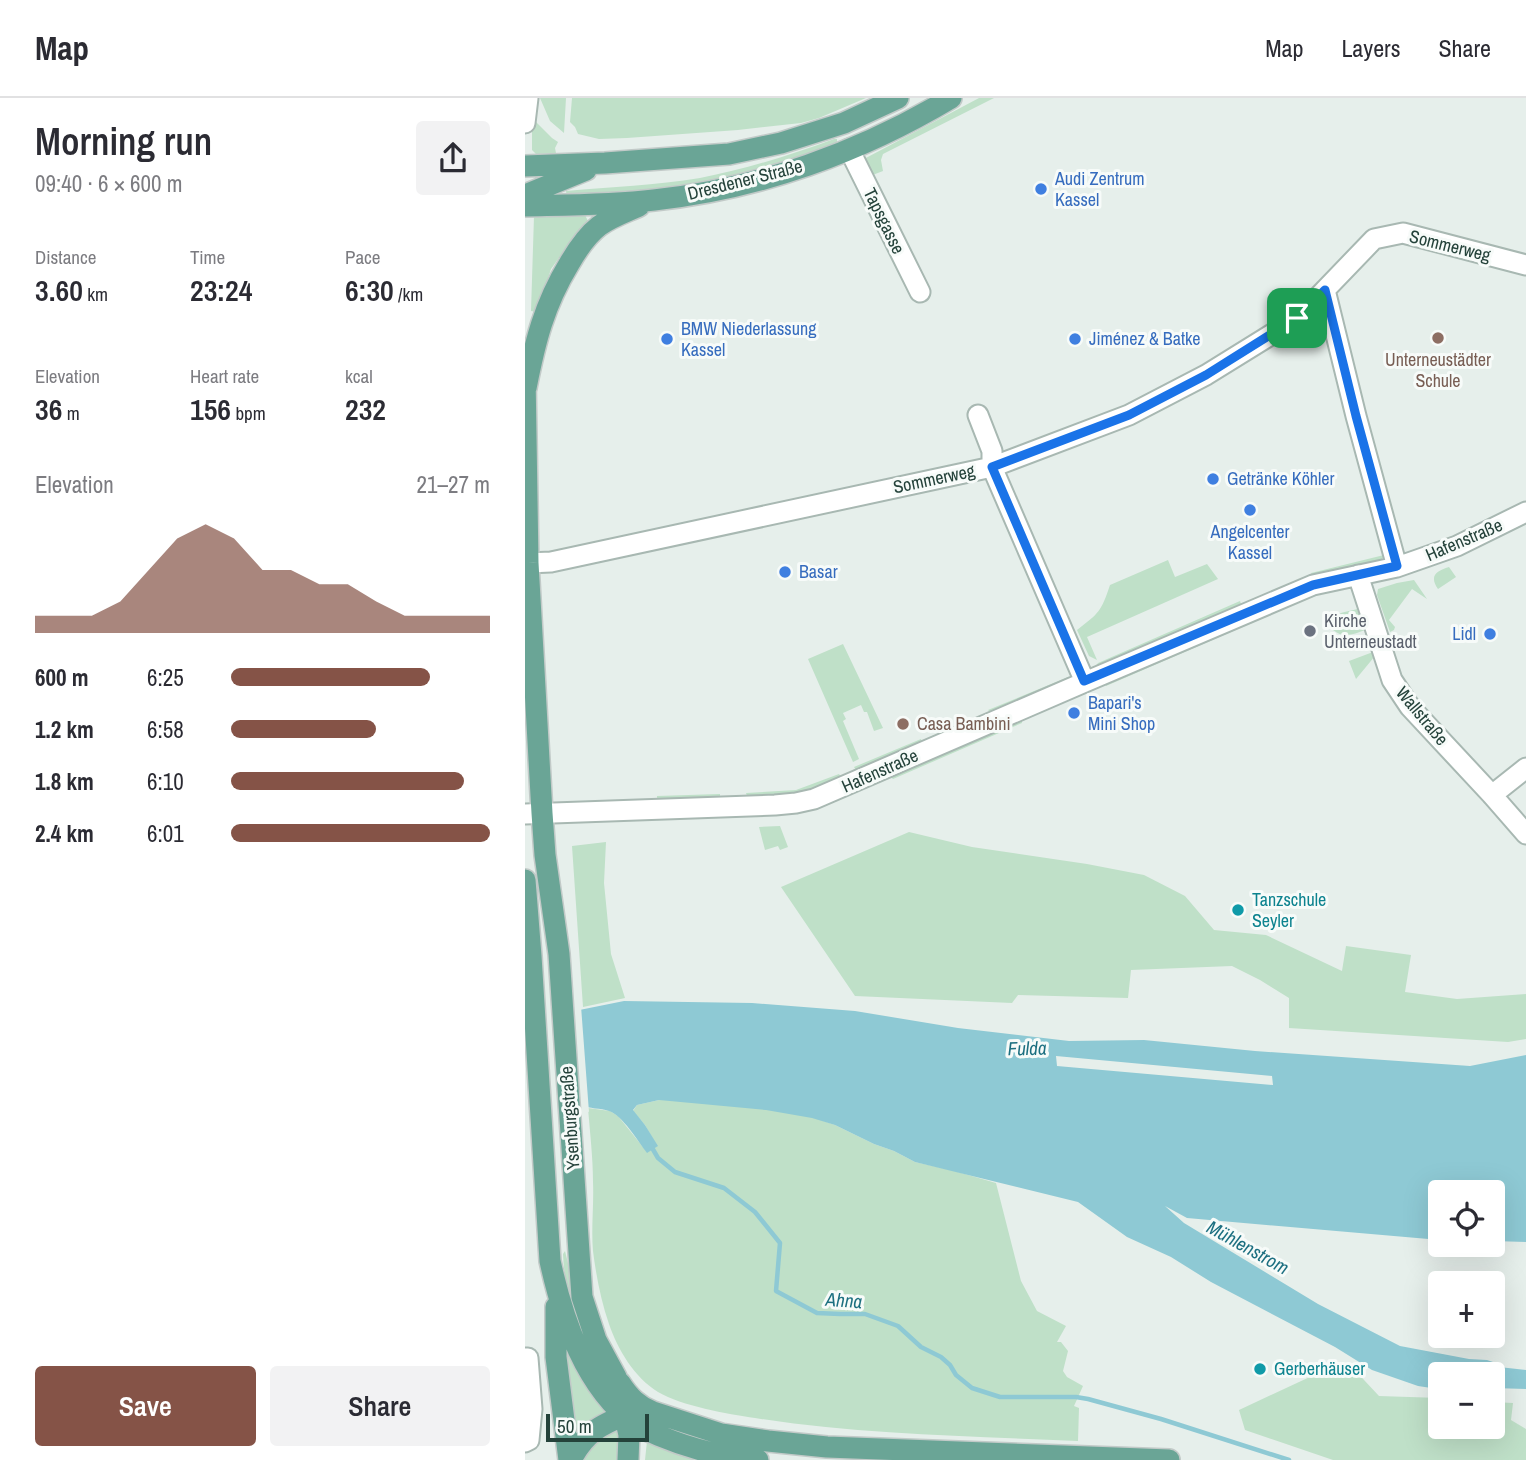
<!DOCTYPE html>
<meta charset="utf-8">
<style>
body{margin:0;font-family:"Archivo Narrow",sans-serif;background:#f2f2f3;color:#2b2b33;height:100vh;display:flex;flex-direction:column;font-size:26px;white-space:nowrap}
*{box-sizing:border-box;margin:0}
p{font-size:23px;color:#7c7c81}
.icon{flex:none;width:38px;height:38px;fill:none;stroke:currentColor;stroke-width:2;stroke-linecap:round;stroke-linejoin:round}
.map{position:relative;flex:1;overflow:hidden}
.panel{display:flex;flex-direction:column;background:#fff;width:525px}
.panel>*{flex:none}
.tools{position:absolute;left:903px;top:1082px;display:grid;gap:14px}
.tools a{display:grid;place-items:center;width:77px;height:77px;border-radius:7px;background:#fff;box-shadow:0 7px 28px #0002;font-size:35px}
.scale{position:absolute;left:21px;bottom:18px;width:103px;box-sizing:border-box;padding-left:7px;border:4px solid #24423a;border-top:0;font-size:19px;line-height:24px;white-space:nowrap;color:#24423a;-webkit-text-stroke:5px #f7fbf9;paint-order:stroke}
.pin{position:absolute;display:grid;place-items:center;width:60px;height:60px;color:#fff;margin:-30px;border-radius:14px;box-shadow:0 4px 10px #0006}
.round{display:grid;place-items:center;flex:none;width:74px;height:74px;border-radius:7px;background:#f2f2f3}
.overview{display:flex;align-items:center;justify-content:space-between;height:119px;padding:0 35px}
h1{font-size:38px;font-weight:600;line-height:52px}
.figures{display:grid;grid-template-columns:repeat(3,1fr);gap:10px;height:119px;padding:7px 35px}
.figures div{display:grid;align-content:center}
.figures b{font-size:30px;font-weight:600}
.figures small{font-size:19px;font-weight:400}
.figures p{font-size:19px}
.chart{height:196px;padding:14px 35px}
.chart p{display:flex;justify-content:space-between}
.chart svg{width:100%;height:126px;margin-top:7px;fill:#855347;opacity:.7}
.cta{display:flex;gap:14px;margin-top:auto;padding:14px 35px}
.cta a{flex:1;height:80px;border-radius:7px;background:#855347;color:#fff;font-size:28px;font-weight:600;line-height:80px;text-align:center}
.cta a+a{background:#f2f2f3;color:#2b2b33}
ul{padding:0 35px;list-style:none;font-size:23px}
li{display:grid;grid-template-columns:112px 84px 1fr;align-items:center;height:52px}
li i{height:18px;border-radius:9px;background:#855347}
header{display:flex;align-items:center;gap:42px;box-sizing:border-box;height:98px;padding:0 35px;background:#fff;border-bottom:2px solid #e1e1e2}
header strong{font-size:33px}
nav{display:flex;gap:38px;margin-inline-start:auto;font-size:24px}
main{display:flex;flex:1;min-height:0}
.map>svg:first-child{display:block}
.green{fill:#bfe0c8}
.water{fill:#8ec9d4;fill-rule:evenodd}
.pier{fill:#e6efeb}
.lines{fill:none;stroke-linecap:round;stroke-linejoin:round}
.stream{stroke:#8ec9d4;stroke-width:4.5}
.minor-casing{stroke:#a8b8b2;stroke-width:23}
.major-casing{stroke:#c2cac8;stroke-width:24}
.minor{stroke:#fff;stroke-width:19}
.major{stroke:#6aa596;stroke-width:21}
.route-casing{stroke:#fff;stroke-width:14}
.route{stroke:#1a73e8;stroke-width:9}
.shop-dot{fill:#3f7fe0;stroke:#f7fbf9;stroke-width:2.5}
.education-dot{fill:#8d6e63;stroke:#f7fbf9;stroke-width:2.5}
.worship-dot{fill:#6b7280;stroke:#f7fbf9;stroke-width:2.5}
.culture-dot{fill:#0f9aa8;stroke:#f7fbf9;stroke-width:2.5}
.labels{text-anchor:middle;stroke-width:6;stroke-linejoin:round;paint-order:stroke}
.shop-label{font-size:18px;fill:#366cbe;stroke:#f7fbf9;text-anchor:start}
.street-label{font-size:18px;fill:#24423a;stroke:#f7fbf9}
.education-label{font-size:18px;fill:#785e54;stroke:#f7fbf9}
.worship-label{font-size:18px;fill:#5b616d;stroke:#f7fbf9;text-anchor:start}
.culture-label{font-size:18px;fill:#0d838f;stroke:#f7fbf9;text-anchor:start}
.water-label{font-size:19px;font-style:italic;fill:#1c6f80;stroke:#f7fbf9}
</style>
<header>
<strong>Map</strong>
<nav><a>Map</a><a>Layers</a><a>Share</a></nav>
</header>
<main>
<section class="panel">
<div class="overview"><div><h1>Morning run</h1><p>09:40 · 6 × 600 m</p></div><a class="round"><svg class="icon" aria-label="share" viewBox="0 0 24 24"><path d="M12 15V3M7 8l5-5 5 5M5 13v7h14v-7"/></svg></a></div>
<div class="figures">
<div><p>Distance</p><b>3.60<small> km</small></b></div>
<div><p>Time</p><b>23:24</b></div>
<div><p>Pace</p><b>6:30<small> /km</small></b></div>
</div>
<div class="figures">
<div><p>Elevation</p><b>36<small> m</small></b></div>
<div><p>Heart rate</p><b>156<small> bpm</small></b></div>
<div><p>kcal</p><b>232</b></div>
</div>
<div class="chart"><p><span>Elevation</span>21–27 m</p>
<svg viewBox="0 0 160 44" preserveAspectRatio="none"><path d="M0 44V38L10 38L20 38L30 33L40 22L50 11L60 6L70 11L80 22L90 22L100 27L110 27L120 33L130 38L140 38L150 38L160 38V44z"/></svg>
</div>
<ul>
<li><b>600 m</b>6:25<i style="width:77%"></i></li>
<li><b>1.2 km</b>6:58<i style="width:56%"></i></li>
<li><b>1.8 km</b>6:10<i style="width:90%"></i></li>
<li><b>2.4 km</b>6:01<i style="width:100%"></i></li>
</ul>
<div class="cta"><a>Save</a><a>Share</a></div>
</section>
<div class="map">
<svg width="1001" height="1362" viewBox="0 0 1001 1362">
<rect width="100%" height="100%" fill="#e6efeb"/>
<path class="green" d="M15,0H41L39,35L25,23Z
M47,0H341L294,20L276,25L213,32L102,40L74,41L53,36L50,29L45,24Z
M454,0H469L358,56L356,62L358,73L345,78L339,61Z
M10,23L27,40L33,44L30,50L31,55L11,56L7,52V26Z
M309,41H312V45C268,61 223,76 177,85C132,93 87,96 42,100L41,93C86,89 131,87 175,80C221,71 266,57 309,41Z
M60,117L63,123L44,146L26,171L12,214L6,213L9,118Z
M859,457L856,464L809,475L807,472L787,477L786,475Z
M643,462L650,479L682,466L693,481L562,539L572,562L564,558L552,532C574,515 576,514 585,487Z
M924,469L931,479L913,491C904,478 911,473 924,469Z
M889,482L902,501L887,491L864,522L870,529L869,532L865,534L852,497L853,491L872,485Z
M715,503L716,506L704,512L703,516L677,527L673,525L569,570L573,565Z
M765,505L766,508L581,588L578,582Z
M832,511L840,532C829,536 819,541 808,532C805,514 818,515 832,511Z
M318,546L358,630L349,633L342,614H339L336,607L318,615L321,621L318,623L334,661L328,664L283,561Z
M848,554L850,558L831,581L824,563Z
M543,579L545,585L525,589L465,614L463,612Z
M491,620H497V625L368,681L366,679L367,674L375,670L380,673L391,668V664L395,662L400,664L410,660L411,655L414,654L418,656L429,651L433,646L438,648L459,638L464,632L467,635L490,625Z
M396,641L397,645L388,651L384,649L331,672L329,669Z
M314,676L316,679L295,688L294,693L259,700L256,696L222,698L221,695L271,692Z
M195,696V699L148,700L146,704L135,705L132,701V698Z
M255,728L263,749L255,752L253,748L240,752L234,729Z
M384,734L447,749L562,766L619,777L660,798L689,832L741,837L817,873L821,848L886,857L880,894L932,901L1001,896V941L983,944L764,930V900L735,882L707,868L606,872L603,900L493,897L487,905L330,898L256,789Z
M81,744L79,785L86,856L100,900L58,909L47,748Z
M136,1000L224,1007L287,1019L310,1027L349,1046L369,1053L390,1064L426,1072L471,1085L496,1183L512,1213L541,1228L532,1244H536L543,1253L538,1273L542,1279L558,1288L549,1308L554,1310L553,1343C445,1338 337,1337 230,1320C202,1316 157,1308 133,1294C109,1279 93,1252 84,1226C76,1203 71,1177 68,1153C66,1131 69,1107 68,1084C68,1060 65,1035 63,1010L85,1013L93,1018L122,1054L132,1048L120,1027L108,1013L112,1007L134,1002Z
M40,1153L58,1226L61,1253C51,1221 39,1190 38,1156Z
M42,1240L83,1313L49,1343L40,1266Z
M817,1264L825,1267L854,1298L915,1300V1328H968V1304L988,1305L986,1322L1001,1331V1362H808L720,1332L714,1312Z
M94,1325L95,1362H55L57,1356Z
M122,1343L183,1362H120Z"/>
<path class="water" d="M99,903L227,905L330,913L433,930L544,943L619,942L730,953L945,968L1001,957V1144L968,1143V1094H915V1142L662,1120L640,1108L659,1125L793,1206L875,1248L944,1261L962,1262L974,1266V1269L1001,1272V1291L968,1290V1276H915V1291H913L893,1288L847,1272L810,1249L686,1184L646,1159L602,1139L553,1104L390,1064L369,1053L349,1046L310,1027L287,1020L241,1012L134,1002L112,1007L108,1012L120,1027L133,1048L122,1055C113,1043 97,1017 84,1013C75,1010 65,1011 56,1007L0,923ZM531,958L747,978L748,987L532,968Z"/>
<path class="pier" d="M56,908L64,1014L56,1011L0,1021V919Z"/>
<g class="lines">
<path class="stream" d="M126,1048L133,1060L150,1074L199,1090L230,1114L255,1145L251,1193L292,1215L315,1216H340L373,1228L396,1249L416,1259L425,1267L431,1277L447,1290L475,1299H551L563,1301L636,1321L764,1362"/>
<g class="minor-casing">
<path id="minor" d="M0,25L3,0
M324,51L395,194
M800,192L831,318L872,469
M453,317L467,353V369L560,584
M3,465L26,464L467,369L604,317L681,277L773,220L849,141L878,135L1001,167
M833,477L867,582L885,609L967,697L1001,736
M967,697L1001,670
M0,716L250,707L271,705L289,701L560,584L788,487L872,469L932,448L1001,414
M0,1260H3L7,1311L4,1342L0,1344"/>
</g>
<g class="major-casing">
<path id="major" d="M0,68L80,65L204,56L256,45L319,25L373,0
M0,97L61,72
M0,108C43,107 86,107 129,102C234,91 336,54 426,0
M0,276L3,465L17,715L20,757L34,856L57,1199L71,1242L91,1279L104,1337L103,1362
M1,290C10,244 19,207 44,166C52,152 61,138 74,128C86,119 101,114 114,108
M0,782L6,858L25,1163C38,1222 60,1289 110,1326C118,1331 126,1334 135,1338C166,1351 199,1359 233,1362
M31,1209V1259L44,1362
M95,1285C104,1299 113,1308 128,1314L196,1336L243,1343L302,1349L644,1362
M46,1362C62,1331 79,1326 109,1313"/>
</g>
<use href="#minor" class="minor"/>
<use href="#major" class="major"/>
</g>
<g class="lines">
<g class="route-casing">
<path id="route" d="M800,192L831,318L872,468L788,487L559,583L467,369L604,317L681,277L772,220Z"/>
</g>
<use href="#route" class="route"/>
</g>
<g class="shop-dot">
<circle cx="516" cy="91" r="7"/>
<circle cx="142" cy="241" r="7"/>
<circle cx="550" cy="241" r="7"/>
<circle cx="688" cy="381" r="7"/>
<circle cx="725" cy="412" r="7"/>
<circle cx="260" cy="474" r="7"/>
<circle cx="965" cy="536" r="7"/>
<circle cx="549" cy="615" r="7"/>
</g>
<g class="education-dot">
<circle cx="913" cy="240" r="7"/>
<circle cx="378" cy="626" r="7"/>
</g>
<circle class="worship-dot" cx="785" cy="533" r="7"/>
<g class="culture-dot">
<circle cx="713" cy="812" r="7"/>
<circle cx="735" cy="1271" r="7"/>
</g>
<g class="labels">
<g class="shop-label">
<text x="530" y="87">Audi Zentrum<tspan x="530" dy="21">Kassel</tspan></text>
<text x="156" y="237">BMW Niederlassung<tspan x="156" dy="21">Kassel</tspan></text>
<text x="564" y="247">Jiménez &amp; Batke</text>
<text x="702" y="387">Getränke Köhler</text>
<text x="725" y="440" text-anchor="middle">Angelcenter<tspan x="725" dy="21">Kassel</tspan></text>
<text x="274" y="480">Basar</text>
<text x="951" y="542" text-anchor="end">Lidl</text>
<text x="563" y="611">Bapari's<tspan x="563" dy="21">Mini Shop</tspan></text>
</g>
<g class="street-label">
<text transform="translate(220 82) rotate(-14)" y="6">Dresdener Straße</text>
<text transform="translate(359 123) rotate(64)" y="6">Tapsgasse</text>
<text transform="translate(925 148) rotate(14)" y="6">Sommerweg</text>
<text transform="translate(409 381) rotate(-12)" y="6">Sommerweg</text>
<text transform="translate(939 442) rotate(-23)" y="6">Hafenstraße</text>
<text transform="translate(897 618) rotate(50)" y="6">Wallstraße</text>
<text transform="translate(355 673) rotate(-24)" y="6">Hafenstraße</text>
<text transform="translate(45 1020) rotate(-94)" y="6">Ysenburgstraße</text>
</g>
<g class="education-label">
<text x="913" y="268">Unterneustädter<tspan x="913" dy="21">Schule</tspan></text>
<text x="392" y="632" text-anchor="start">Casa Bambini</text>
</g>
<g class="worship-label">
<text x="799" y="529">Kirche<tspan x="799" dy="21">Unterneustadt</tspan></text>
</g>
<g class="culture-label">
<text x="727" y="808">Tanzschule<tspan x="727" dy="21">Seyler</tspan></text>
<text x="749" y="1277">Gerberhäuser</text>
</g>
<g class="water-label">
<text transform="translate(502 950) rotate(-1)" y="7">Fulda</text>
<text transform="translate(723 1149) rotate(29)" y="7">Mühlenstrom</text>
<text transform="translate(319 1202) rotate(4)" y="7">Ahna</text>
</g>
</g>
</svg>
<div class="tools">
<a><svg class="icon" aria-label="locate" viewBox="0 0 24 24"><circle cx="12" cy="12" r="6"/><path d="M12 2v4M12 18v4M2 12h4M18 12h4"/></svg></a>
<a>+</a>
<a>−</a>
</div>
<div class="scale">50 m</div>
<div class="pin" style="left:772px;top:220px;background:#1e9e55"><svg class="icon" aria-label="arrive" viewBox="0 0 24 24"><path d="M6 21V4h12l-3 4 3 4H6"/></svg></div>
</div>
</main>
